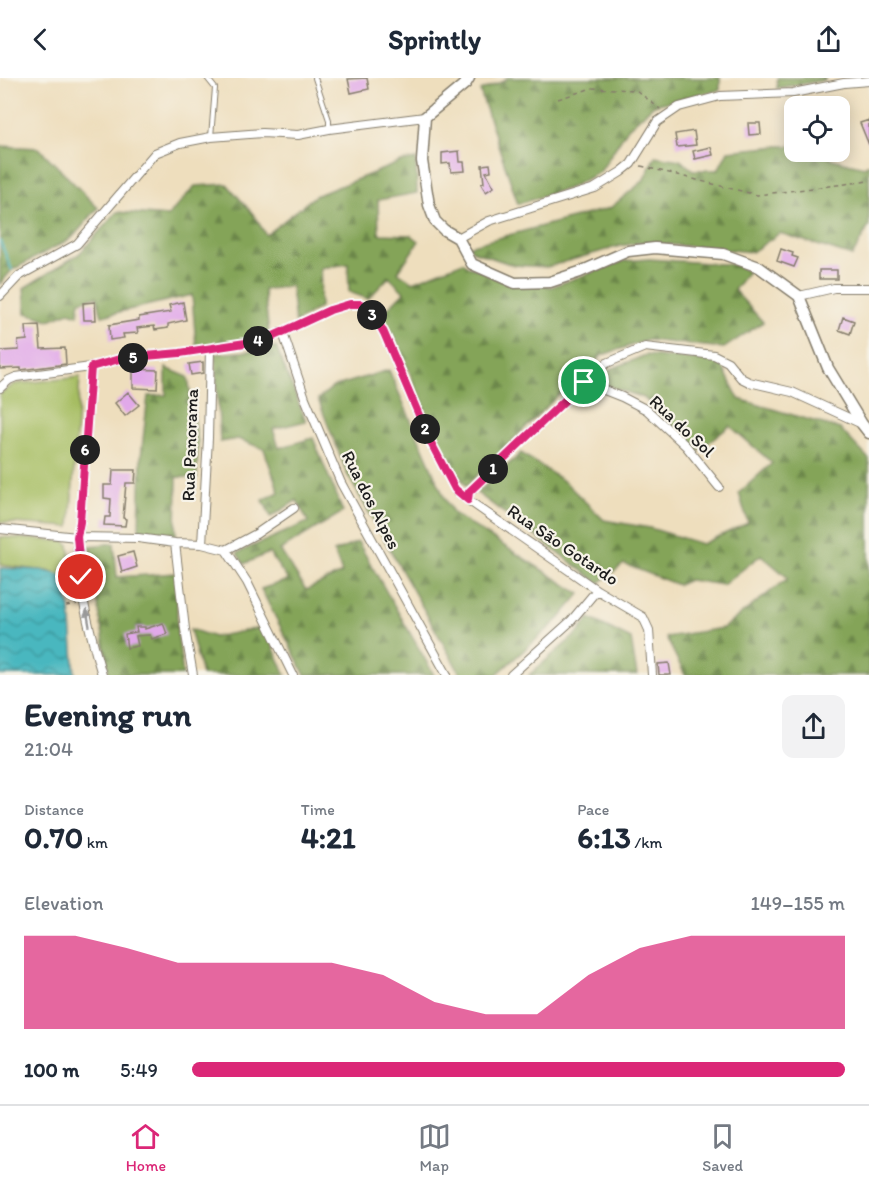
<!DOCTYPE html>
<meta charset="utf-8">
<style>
body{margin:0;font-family:Itim,sans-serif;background:#f2f2f3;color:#1f2937;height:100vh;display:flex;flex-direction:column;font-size:22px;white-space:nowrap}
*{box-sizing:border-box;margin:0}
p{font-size:20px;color:#747a83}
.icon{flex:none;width:33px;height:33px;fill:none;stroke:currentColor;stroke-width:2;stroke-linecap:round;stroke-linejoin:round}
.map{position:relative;height:597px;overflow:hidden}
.details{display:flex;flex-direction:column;background:#fff;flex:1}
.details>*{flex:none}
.controls{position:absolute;left:784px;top:18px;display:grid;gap:12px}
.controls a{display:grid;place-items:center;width:66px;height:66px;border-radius:12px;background:#fff;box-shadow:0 3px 15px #0003;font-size:30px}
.pin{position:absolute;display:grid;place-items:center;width:51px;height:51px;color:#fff;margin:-26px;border:3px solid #fff;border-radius:50%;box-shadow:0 2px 6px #0007}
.km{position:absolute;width:30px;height:30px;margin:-15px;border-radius:50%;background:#222;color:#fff;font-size:16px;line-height:30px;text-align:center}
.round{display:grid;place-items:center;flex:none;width:63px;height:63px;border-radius:12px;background:#f2f2f3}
.headline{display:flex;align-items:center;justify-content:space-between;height:102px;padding:0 24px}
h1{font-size:33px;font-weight:800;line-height:45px}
.stats{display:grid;grid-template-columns:repeat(3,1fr);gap:9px;height:102px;padding:6px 24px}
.stats div{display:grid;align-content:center}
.stats b{font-size:30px;font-weight:800}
.stats small{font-size:16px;font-weight:400}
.stats p{font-size:16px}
.chart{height:168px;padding:12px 24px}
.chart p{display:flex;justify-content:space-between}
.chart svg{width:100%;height:108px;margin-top:6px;fill:#db2777;opacity:.7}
ul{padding:0 24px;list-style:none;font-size:20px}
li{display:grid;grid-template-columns:96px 72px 1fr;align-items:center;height:45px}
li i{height:15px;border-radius:8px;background:#db2777}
header{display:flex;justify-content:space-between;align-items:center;height:78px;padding:0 24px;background:#fff;font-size:27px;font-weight:800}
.tab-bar{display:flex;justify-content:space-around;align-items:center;height:84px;border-top:2px solid #e0e1e3;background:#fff;font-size:16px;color:#747a83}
.tab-bar a{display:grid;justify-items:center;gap:3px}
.tab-bar .on{color:#db2777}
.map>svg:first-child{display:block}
.forest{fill:url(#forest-firs);stroke:#50603a;stroke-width:1.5}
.park{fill:#a6bd62;stroke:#616c3f;stroke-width:1.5}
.water{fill:url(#water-waves);stroke:#326a6e;stroke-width:1.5}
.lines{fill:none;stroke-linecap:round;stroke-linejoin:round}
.stream{stroke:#48b7bf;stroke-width:2}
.building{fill:#e1a9e9}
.service-casing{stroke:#857d6c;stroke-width:6}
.minor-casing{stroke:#857d6c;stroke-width:10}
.tertiary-casing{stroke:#857d6c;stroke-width:13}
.path{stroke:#857d6c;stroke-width:1.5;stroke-dasharray:4.5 4.5;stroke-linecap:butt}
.service{stroke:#fff;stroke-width:4}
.minor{stroke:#fff;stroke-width:8}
.tertiary{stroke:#fff;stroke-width:10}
.oneway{fill:#999}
.route-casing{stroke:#fff;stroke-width:12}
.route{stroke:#db2777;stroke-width:8}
.labels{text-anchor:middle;stroke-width:4.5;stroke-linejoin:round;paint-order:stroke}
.street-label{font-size:18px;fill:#1c1c1c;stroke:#f7f3e8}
</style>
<header><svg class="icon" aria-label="back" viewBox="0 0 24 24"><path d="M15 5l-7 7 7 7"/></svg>Sprintly<svg class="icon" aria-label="share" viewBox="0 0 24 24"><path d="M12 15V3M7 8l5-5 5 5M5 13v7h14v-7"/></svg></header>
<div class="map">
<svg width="869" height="597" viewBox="0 0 869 597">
<defs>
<pattern id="forest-firs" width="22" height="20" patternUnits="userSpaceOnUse" patternTransform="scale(1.5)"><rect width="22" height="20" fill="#84a458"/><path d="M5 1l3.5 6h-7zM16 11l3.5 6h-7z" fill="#6b8548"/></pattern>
<pattern id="water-waves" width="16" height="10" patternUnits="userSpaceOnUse" patternTransform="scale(1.5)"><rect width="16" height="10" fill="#48b7bf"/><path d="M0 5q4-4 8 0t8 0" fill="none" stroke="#3b949a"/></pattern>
</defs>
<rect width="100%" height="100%" fill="#f7f3e8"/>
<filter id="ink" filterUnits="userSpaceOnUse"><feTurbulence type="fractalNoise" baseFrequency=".0167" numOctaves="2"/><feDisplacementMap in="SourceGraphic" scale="12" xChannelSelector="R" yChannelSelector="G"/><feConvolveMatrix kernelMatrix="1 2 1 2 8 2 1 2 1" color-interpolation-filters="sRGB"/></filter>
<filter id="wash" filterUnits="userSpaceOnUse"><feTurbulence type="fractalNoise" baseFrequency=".008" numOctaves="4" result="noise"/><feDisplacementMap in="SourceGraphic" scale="24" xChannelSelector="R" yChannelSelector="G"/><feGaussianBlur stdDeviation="1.35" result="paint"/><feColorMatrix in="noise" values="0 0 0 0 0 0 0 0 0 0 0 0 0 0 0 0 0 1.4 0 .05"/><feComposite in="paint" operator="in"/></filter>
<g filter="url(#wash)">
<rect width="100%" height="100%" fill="#eedebd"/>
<path class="forest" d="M506,0H720V12L654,27L628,50L600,94L569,110L518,126L480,13L506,2Z
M777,0H825V2L777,10Z
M0,68L39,70L98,130L72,160L12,192L0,206Z
M779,68H795V74H820L832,81L864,89L869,86V148L852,178L780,155L752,174L643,164L620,168L547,189L513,187L475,174L468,168L610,130L643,103L655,78L680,82L693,92H718L728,73Z
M416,81L417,115L378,122L379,156L411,157L419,163L398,194L413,204L463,184L469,189L551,209L624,183L649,181L737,187L748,194L734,212L763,244L724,270L648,262L602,277L583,299L574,302L466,408L436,359L396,261L381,237L404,214L389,199L368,221L349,214L348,186L321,190L320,229L295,245L291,208L264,212L269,257L196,268L192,217L102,238L97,218L80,223L78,237L69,234L49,242L26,235L24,210L79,176L117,134L168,138L195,108L227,106L253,136L266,157L315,118L401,84Z
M276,269L306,343L273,351L279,370L313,360L343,434L280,472L306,512L342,495L334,474L358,464L434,597H305L261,511L288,502L269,475L244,486L237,475L308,444L297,422L271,439L263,422L279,414L264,371L238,361L220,364L215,276L264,272Z
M646,277L720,284L739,321L840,351L869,381V597H685L666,559L723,550L788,500L761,477L723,507L689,502L678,507L624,486L599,505L477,415L521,375L565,404L604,442L650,450L702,466L748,445L739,415L772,385L730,348L698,373L644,320L597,304L611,291Z
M166,290L188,299L198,364L197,400L177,399L176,457L139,452L141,379L148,318L166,317Z
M389,292L445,421L454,436L580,516L559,541L496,597H461L347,396L318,321L333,309Z
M114,465L117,499L177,495V552L183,597H109L89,468Z
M589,540L631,561L637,597H529L579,554Z
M264,549L286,597H202L190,551L214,559Z"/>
<path class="park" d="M80,299L70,449L0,444V316L15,306Z
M0,459L64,463L69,467L73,496L72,509L63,510L54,494L0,487Z"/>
<path class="water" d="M0,490L41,492L61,497L70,530L75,597H0Z"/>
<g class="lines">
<path class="stream" d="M0,163L12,192"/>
</g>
<g id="blocks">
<path class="building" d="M367,0L369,11L351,15L348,1Z
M869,42V67L860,45Z
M748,45H760L761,56L749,57Z
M694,53L696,67L677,69L675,56Z
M711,69L713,77L695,81L693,73Z
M459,73L460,84H464L465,93L451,94L450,85L442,86V75Z
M490,86L491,93L486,94L494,109L486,114L481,106L484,105L482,87Z
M781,171L793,175L792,178L798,180L794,189L777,183Z
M819,192H837V201H819Z
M95,224L96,242H84L83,225Z
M183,224L186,242L168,246V250L155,252L154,248L137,250L138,255L123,256L124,260L110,262L109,247L139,242V239L171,234L169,227Z
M843,239L854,243L850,256L839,252Z
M39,247L41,271L65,270L66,286L21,292V290L0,291V273L19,272L18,263L27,262L26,248Z
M203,284V295L191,297L189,286Z
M133,291L158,292L157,311L133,310Z
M128,314L139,327L125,338L115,325Z
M113,392H136L135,405H126L123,440L126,441L125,448L104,447L105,439H110L111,421L104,420V407H112Z
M133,474L137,489L122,494L118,478Z
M163,545L167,556L152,561L150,557L136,558L138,568L127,570L125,556L137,554L136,549H145V551Z
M669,585L671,597H659L658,586Z"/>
</g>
</g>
<g filter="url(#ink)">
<use href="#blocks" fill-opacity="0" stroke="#857d6c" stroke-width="1.5"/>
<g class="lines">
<g class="service-casing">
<path id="service" d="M207,0L215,10L211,59
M315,0L329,42V50"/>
</g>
<g class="minor-casing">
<path id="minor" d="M458,160L489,143L595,110L621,94L631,86L657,44L679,29L720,18L793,15L844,5L869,3
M0,218L19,198L77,166L155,75L180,65L211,59L262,55L298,57L329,51L425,39
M799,218L834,210H869
M283,255L305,320L341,405L447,597
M91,289L80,444C71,486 90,555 102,597
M584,304L622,319L647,332L686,368L719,409
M0,310L9,302L16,299L91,289L123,280L180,275L265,262L330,232L350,226H361L377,242L384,255L430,363L455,411L468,422L597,512L643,539L649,552L652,597
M468,422L469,414L578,309L607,285L645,269L714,277L728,284L741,300L749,304L792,314L862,346
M0,451L77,459L138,460L175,465L202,466L226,472L247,504L293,597
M175,465L185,551L193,597
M202,466L208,360L210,270
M226,472L256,456L294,430
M511,597L571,543L597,512"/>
</g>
<g class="tertiary-casing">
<path id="tertiary" d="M469,0L466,5L425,39L422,83L429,127L435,143L444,152L458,160L472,186L515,205L550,204L580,194L628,173L655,170L723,176L759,189L799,218L828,290L862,346L869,355"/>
</g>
<path class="path" d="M558,21L592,10L636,12L660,31
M641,88L757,117L869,103
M66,528L77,526"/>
<use href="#service" class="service"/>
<use href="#minor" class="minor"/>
<use href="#tertiary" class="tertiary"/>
</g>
<defs><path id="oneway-solid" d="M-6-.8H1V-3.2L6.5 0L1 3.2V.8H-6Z" transform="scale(1.5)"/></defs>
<use class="oneway" href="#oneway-solid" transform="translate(88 540) rotate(-100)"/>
</g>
<g class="lines" filter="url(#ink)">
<g class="route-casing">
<path id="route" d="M81,499L77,459L80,444L91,289L123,280L180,275L265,262L330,232L350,226H361L377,242L384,255L430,363L455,411L468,422L469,414L584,304"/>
</g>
<use href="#route" class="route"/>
</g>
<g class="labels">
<g class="street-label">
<text transform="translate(682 348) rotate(43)" y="6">Rua do Sol</text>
<text transform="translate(190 367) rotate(-88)" y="6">Rua Panorama</text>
<text transform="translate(371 422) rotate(63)" y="6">Rua dos Alpes</text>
<text transform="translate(563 467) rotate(34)" y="6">Rua São Gotardo</text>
</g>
</g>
</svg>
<div class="controls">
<a><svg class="icon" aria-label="locate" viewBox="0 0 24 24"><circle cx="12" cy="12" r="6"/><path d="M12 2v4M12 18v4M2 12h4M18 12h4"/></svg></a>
</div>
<div class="pin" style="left:584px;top:304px;background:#1e9e55"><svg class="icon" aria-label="arrive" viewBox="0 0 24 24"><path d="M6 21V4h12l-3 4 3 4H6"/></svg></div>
<div class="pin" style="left:81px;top:499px;background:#d93025"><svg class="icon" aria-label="check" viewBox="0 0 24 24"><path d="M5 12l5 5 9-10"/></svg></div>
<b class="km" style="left:493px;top:391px">1</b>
<b class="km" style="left:425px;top:351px">2</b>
<b class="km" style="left:372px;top:237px">3</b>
<b class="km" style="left:258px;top:263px">4</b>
<b class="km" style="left:133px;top:280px">5</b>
<b class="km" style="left:85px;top:372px">6</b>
</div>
<section class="details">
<div class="headline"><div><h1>Evening run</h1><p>21:04</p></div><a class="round"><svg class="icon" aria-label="share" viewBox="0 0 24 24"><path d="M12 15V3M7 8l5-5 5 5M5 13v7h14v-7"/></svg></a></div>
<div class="stats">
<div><p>Distance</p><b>0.70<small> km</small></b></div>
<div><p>Time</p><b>4:21</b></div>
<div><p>Pace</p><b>6:13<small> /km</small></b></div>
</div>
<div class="chart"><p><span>Elevation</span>149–155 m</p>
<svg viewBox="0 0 160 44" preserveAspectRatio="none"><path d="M0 44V6L10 6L20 11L30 17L40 17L50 17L60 17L70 22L80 33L90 38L100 38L110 22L120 11L130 6L140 6L150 6L160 6V44z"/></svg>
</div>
<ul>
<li><b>100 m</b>5:49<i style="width:100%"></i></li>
</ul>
</section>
<nav class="tab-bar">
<a class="on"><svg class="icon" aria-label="home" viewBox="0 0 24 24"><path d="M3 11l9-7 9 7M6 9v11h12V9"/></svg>Home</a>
<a><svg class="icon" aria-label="map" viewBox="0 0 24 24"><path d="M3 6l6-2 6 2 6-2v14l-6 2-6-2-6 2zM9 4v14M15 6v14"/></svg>Map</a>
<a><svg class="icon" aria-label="saved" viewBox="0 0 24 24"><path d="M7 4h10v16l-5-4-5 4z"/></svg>Saved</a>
</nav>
